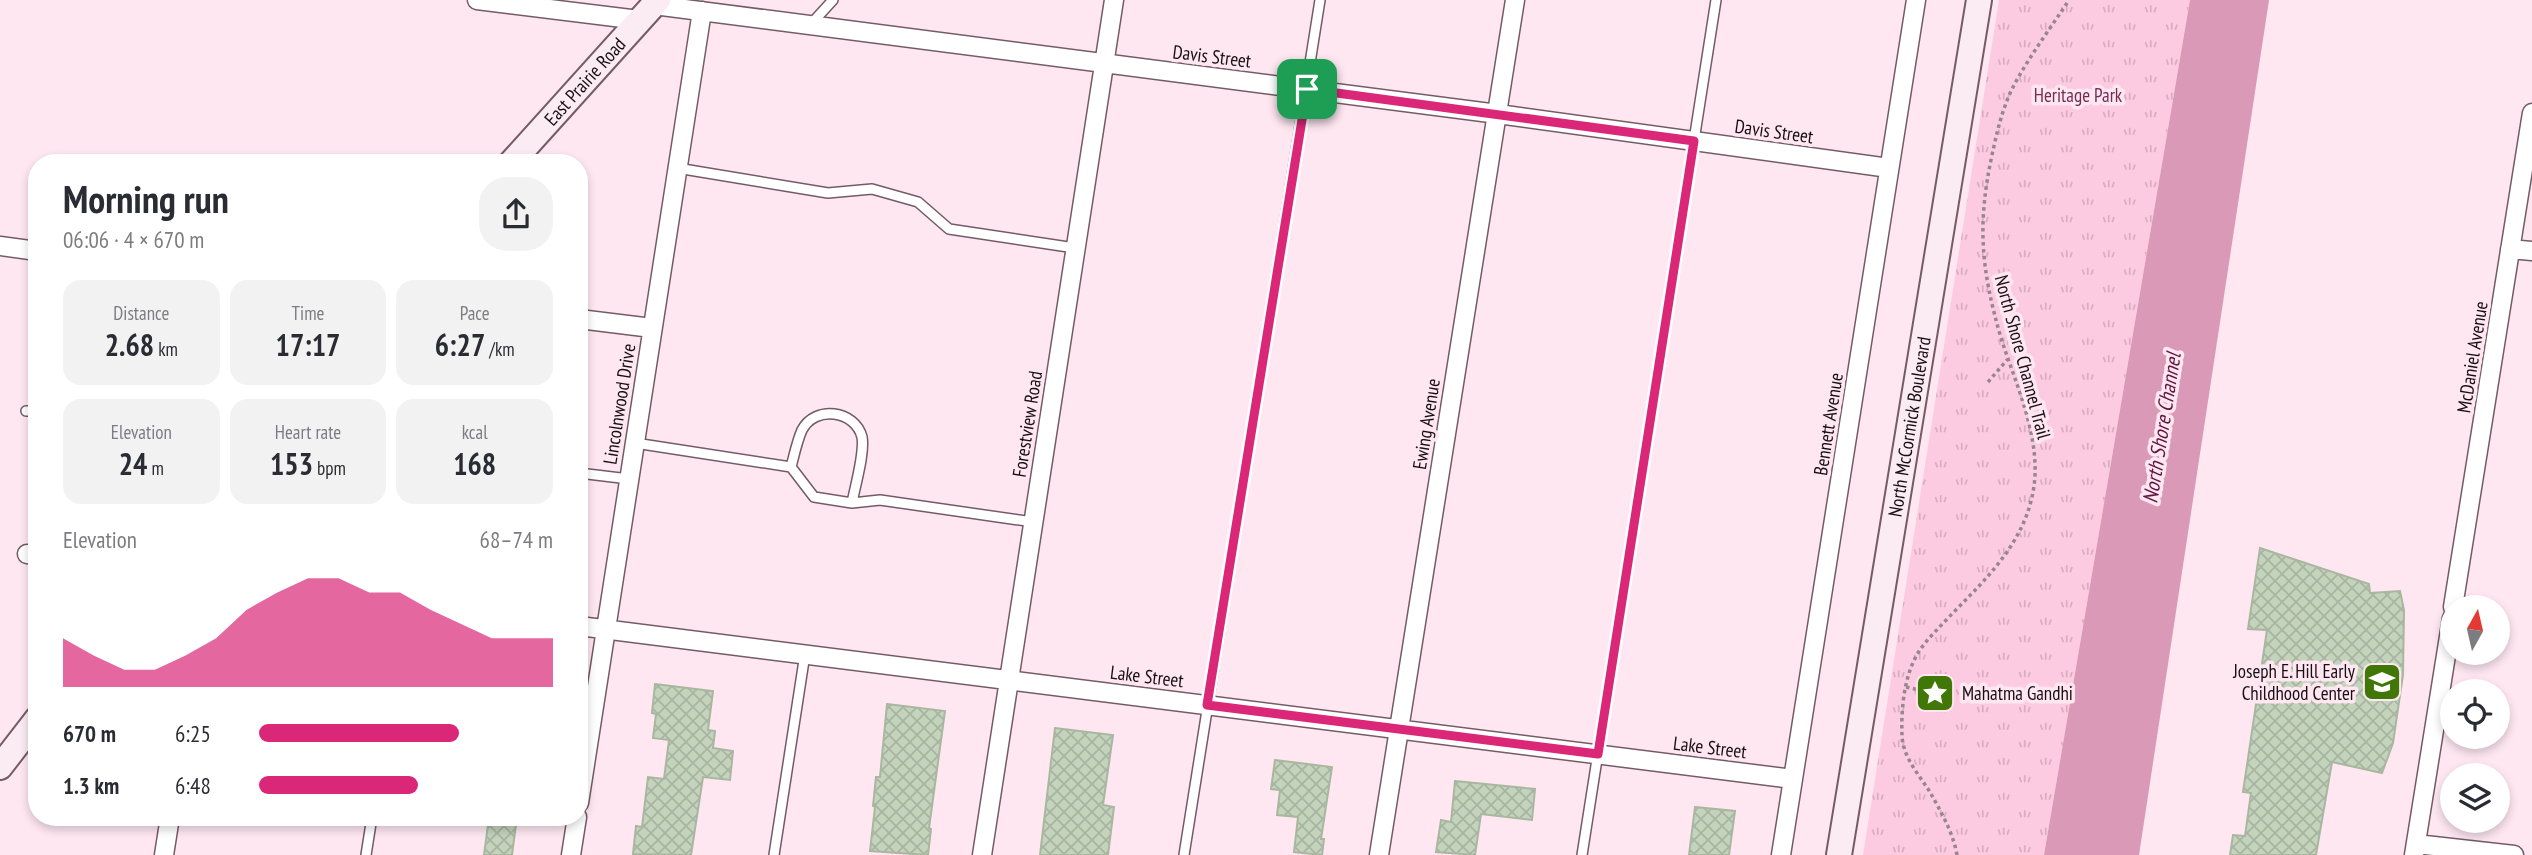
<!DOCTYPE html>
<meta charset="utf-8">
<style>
body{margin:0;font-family:"PT Sans Narrow",sans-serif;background:#f2f2f3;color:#2b2b33;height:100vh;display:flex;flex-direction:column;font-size:26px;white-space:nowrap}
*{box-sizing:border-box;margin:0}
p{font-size:23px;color:#7c7c81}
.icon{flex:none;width:38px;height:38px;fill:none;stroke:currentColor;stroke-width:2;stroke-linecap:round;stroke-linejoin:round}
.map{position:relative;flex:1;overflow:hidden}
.panel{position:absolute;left:28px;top:154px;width:560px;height:672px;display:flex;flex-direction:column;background:#fff;border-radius:28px;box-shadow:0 4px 10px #0003}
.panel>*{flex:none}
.needle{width:46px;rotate:8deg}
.controls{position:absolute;left:2440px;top:595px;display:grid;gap:14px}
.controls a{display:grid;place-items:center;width:70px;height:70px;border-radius:50%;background:#fff;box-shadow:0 4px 10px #0003;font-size:35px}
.pin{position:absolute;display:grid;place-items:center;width:60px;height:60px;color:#fff;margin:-30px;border-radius:14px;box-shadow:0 4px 10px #0006}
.round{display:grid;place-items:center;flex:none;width:74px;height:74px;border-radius:28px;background:#f2f2f3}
.head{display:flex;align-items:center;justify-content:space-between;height:119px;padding:0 35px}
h1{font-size:38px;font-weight:600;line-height:52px}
.metrics{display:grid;grid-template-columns:repeat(3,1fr);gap:10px;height:119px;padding:7px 35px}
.metrics div{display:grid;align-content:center;border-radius:18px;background:#f2f2f3;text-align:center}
.metrics b{font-size:30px;font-weight:600}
.metrics small{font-size:19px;font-weight:400}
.metrics p{font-size:19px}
.chart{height:196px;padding:14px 35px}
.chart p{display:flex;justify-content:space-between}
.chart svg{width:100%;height:126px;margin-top:7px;fill:#db2777;opacity:.7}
ul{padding:0 35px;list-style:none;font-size:23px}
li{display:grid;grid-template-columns:112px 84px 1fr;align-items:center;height:52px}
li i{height:18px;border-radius:9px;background:#db2777}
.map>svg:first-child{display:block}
.grass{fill:url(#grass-tufts)}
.water{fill:#d999b7}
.building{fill:url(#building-cross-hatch);stroke:#a9b7a0;stroke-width:2}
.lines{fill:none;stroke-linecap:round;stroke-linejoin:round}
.lane-casing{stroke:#745b66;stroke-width:12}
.street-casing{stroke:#745b66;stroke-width:21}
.secondary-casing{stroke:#745b66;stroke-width:28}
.path{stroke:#97868d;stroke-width:3.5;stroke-dasharray:3.5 3.5;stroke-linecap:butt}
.lane{stroke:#fff;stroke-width:9}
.street{stroke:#fff;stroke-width:18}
.secondary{stroke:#fbebf2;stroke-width:24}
.route-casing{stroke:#fff;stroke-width:14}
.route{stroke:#db2777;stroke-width:9}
.labels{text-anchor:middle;stroke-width:7;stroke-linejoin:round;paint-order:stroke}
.street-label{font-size:19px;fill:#180f13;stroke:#fee7f1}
.park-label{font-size:19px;fill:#762b53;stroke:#fee7f1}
.poi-label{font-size:19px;fill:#180f13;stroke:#fee7f1;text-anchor:end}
.water-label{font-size:21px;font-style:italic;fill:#5f1640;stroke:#fee7f1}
</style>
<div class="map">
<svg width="2532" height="855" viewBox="0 0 2532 855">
<defs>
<pattern id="grass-tufts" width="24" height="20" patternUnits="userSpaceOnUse" patternTransform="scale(1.75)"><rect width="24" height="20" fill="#fdcbe1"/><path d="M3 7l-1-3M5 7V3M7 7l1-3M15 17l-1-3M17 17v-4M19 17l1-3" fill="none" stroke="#d8adc0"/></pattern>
<pattern id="building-cross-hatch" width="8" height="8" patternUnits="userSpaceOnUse" patternTransform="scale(1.75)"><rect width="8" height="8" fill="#c4d3bc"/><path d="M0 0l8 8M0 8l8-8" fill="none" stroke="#a8b4a1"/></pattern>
</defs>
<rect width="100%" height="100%" fill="#fee7f1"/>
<path class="grass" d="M1999,0H2190L2044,855H1863Z"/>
<path class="water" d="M2190,0H2269L2139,855H2044Z"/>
<path class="building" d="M2260,548L2369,584L2370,593L2400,591L2404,610L2403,675L2393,743L2382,773L2332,762L2316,855H2230L2233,835L2245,836L2251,793L2243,792L2267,630L2248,629Z
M655,684L713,691L708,730L715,731L713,748L733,751L730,780L703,777L691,855L633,854L636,826L642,827L648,777L664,779L669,740L653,738L656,714L652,713Z
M887,704L945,711L929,828L931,829L928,855L870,851L875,807L873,806L876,777H880Z
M1055,728L1113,735L1103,805L1114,807L1108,855H1040Z
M1275,760L1332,767L1321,839H1324L1322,855L1294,852L1298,817L1277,815L1280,790L1271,789Z
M1455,781L1535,789L1532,820L1481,814L1475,855L1436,852L1441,820L1451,822Z
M1695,807L1735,811L1729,855H1689Z
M489,817H517L512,855H484Z"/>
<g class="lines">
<g class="lane-casing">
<path id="lane" d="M811,24L833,0
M677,168L828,193L872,189L918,202L949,229L1075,248
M26,411H37
M635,443L791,467L814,497L852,503L880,500L1033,522
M791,467C794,456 797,441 802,430C815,405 855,410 862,437C865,453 855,486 852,503
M579,473L629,479
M366,855L372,817
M774,855L805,654
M1184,855L1320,0
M1582,855L1716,0"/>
</g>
<g class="street-casing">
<path id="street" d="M477,0L639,20
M654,5L1498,114L1889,168
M0,246L37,251
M2510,249L2532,251
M579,319L652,328
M27,554L37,555
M2453,607L2532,113
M579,626L1793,779
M579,803L702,11
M2416,844L2514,855
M164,855L170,817
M571,855L577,817
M982,855L1114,0
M1379,855L1515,0
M1781,855L1916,0
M2414,855L2452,618"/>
</g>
<g class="secondary-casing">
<g id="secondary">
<path id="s1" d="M511,163L658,0"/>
<path d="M0,767L37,719"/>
<path id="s2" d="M1839,855L1979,0"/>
</g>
</g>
<path class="path" d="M1988,382L2007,360
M1925 693a10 10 0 1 1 20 0a10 10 0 1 1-20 0Z
M1906,687L1925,691
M1957,855C1953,832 1941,812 1930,792C1919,775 1903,757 1902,736C1901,709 1904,676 1918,653C1926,640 1938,629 1949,617C1989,576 2031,537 2035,476C2037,428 2015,382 2001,338C1981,269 1977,225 1992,155C1997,132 2002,110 2012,89C2028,58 2050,29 2069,0"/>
<use href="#lane" class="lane"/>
<use href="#street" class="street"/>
<use href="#secondary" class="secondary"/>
</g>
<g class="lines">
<g class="route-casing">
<path id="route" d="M1307,89L1694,141L1598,754L1207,705Z"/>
</g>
<use href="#route" class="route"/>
</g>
<defs>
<g id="school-square" transform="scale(2.0125)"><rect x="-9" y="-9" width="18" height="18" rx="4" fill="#417707" stroke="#fee7f1"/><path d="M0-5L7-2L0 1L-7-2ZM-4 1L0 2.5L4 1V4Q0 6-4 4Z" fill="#fff"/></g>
<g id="sight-square" transform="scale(2.0125)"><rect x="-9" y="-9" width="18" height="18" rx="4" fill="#417707" stroke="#fee7f1"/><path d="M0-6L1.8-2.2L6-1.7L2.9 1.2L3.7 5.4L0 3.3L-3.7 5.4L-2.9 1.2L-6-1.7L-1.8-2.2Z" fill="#fff"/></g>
</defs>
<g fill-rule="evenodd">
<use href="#school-square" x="2382" y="682"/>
<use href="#sight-square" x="1935" y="693"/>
</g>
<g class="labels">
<g class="street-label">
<text transform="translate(1212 56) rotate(7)" y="7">Davis Street</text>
<text dy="7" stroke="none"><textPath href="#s1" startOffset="110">East Prairie Road</textPath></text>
<text transform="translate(1774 131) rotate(8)" y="7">Davis Street</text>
<text transform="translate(2023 357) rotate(75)" y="7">North Shore Channel Trail</text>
<text transform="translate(2472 357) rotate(-81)" y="7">McDaniel Avenue</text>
<text transform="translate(619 404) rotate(-81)" y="7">Lincolnwood Drive</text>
<text transform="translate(1027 424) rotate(-81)" y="7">Forestview Road</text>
<text transform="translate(1426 424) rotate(-81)" y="7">Ewing Avenue</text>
<text transform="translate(1828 424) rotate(-81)" y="7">Bennett Avenue</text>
<text dy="7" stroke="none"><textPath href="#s2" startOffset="434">North McCormick Boulevard</textPath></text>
<text transform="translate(1147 676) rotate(7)" y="7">Lake Street</text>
<text transform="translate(1710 747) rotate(7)" y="7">Lake Street</text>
</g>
<g class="park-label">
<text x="2078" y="102">Heritage Park</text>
</g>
<g class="poi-label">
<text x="2355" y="678">Joseph E. Hill Early<tspan x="2355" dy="22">Childhood Center</tspan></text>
<text x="1962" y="700" text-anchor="start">Mahatma Gandhi</text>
</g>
<g class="water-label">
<text transform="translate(2162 428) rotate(-81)" y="7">North Shore Channel</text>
</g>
</g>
</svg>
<div class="controls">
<a><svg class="needle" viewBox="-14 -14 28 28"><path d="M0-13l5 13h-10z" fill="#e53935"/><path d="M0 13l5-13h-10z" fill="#7c7c81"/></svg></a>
<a><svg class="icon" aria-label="locate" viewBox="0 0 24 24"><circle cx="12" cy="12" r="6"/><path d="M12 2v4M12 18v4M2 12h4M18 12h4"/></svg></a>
<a><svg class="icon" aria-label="layers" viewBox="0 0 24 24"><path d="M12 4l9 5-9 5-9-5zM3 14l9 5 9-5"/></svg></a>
</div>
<div class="pin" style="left:1307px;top:89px;background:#1e9e55"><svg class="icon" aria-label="arrive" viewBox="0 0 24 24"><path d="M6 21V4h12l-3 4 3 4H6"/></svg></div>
<section class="panel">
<div class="head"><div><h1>Morning run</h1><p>06:06 · 4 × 670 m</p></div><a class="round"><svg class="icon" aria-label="share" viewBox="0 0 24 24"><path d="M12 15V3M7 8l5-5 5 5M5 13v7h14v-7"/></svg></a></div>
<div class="metrics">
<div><p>Distance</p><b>2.68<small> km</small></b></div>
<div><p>Time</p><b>17:17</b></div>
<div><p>Pace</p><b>6:27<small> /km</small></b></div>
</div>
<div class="metrics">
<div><p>Elevation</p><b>24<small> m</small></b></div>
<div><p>Heart rate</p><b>153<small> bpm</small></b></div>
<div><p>kcal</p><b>168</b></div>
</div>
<div class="chart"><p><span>Elevation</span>68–74 m</p>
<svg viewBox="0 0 160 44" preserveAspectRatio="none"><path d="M0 44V27L10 33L20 38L30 38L40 33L50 27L60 17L70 11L80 6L90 6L100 11L110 11L120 17L130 22L140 27L150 27L160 27V44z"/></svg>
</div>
<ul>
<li><b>670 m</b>6:25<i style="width:68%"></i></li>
<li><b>1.3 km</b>6:48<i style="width:54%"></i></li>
</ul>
</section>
</div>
